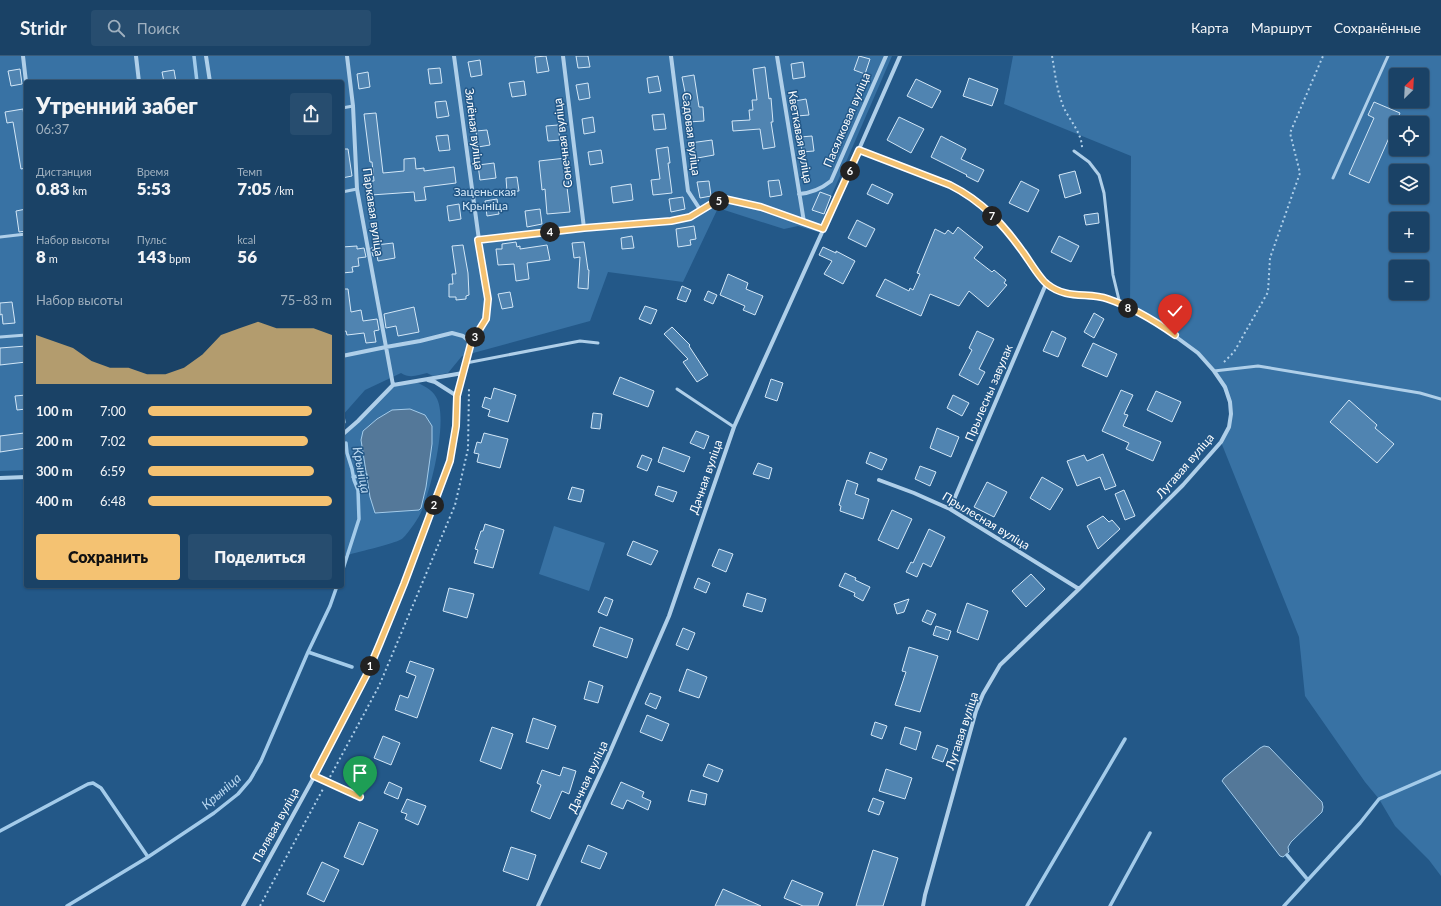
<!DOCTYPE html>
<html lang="ru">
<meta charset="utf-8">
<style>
body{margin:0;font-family:Lato,sans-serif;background:#274d6f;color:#f1f3f6;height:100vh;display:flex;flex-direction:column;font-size:15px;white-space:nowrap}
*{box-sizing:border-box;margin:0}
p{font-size:13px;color:#9fb0bf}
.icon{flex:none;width:22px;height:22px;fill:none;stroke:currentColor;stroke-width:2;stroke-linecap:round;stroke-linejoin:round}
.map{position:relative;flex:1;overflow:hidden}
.details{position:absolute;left:24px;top:24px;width:320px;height:508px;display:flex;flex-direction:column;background:#1a4266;border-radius:4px;box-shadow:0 1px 3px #0004,0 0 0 1px #385b7a}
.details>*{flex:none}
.needle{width:26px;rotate:24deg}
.controls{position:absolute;left:1389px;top:12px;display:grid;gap:8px}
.controls a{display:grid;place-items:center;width:40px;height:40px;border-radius:4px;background:#1a4266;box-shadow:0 1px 3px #0004,0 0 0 1px #385b7a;font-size:20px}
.pin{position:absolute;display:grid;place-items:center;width:34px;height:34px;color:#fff;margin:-41px -17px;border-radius:50% 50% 50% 0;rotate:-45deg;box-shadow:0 0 4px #0007}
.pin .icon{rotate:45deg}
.km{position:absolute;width:20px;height:20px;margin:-10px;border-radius:50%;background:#222;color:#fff;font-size:11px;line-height:20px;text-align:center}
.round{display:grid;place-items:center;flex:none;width:42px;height:42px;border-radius:4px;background:#274d6f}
.summary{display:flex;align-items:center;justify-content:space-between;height:68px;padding:0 12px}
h1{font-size:22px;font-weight:800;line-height:30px}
.metrics{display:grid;grid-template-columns:repeat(3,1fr);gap:6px;height:68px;padding:4px 12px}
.metrics div{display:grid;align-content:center}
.metrics b{font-size:17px;font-weight:800}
.metrics small{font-size:11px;font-weight:400}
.metrics p{font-size:11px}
.chart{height:112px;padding:8px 12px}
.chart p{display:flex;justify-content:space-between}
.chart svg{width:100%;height:72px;margin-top:4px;fill:#f4c272;opacity:.7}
.button{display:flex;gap:8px;margin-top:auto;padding:8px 12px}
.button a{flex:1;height:46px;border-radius:4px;background:#f4c272;color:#111;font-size:16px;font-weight:800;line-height:46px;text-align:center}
.button a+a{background:#274d6f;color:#f1f3f6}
ul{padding:0 12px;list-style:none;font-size:13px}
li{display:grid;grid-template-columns:64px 48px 1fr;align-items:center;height:30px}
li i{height:10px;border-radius:5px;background:#f4c272}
header{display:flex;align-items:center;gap:24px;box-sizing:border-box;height:56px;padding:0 20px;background:#1a4266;border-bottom:1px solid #385b7a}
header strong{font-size:19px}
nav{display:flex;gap:22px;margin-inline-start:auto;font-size:14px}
.search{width:280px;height:36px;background:#274d6f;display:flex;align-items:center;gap:10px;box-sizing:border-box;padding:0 14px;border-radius:4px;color:#9fb0bf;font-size:15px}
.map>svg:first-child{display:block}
.green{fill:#3872a4;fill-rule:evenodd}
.water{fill:#547899;stroke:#a3cbea}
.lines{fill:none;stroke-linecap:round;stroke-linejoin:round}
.stream{stroke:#a3cbea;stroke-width:3.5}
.building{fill:#5084b1;stroke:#d3e7f7}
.path{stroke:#afcfe9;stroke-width:2;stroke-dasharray:2 3;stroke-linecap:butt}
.service{stroke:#afcfe9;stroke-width:3}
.minor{stroke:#afcfe9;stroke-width:4}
.route-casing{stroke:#fff;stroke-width:8}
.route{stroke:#f4c272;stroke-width:5}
.labels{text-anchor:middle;stroke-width:3;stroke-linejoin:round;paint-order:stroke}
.street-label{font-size:12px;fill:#fff;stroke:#235888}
.park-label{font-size:12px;fill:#d3e7f7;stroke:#235888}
.water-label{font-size:13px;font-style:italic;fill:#bad8f1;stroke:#235888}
</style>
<header>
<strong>Stridr</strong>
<div class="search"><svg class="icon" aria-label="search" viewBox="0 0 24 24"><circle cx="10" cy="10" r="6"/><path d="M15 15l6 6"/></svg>Поиск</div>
<nav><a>Карта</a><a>Маршрут</a><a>Сохранённые</a></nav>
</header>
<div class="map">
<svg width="1441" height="850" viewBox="0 0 1441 850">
<rect width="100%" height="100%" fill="#235888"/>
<path class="green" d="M0,0H892L833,136L818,176L798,170L784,173L718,152L683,226L608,216L590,265L462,300L448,317L433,320L427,317C418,319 410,323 401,317L365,334L342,360V26H26V414L0,415Z
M1013,0H1441V820L1429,804L1395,770L1379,743L1365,726L1305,640L1299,581L1221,386L1229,371L1230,346L1214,315L1175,279L1130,253L1131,100L1004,48ZM1396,19H1422V45H1396ZM1396,67H1422V93H1396ZM1396,115H1422V141H1396ZM1396,163H1422V189H1396ZM1396,211H1422V237H1396Z
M414,325C422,329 432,333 436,341C449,362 431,432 422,454C419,462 409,476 403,482C399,487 357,496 348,499L342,498V379L393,329Z
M554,470L605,487L589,535L539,518Z"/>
<path class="water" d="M410,353L425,359L432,370V388L426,431L421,452L419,454L375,457L370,441L361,384L363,375L377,363L392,354Z
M1264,690L1269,691L1322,746L1323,751L1322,756L1291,786L1288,791L1289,796L1283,801L1280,800L1222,725L1224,722L1260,692Z"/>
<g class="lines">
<path class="stream" d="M194,0L197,26
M342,356L344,366
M353,421L366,419
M342,516L359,463L358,434L354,424L352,413L347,397L346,387
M308,596L352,611
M0,775L88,728L93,727L101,732L148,801
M1287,799L1308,824
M67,850L148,801L214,757L238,738L250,724L261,705L308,596L330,550L337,530
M1027,850L1125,683
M1110,850L1150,777
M1284,850L1360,767L1379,743L1441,716"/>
</g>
<path class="building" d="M546,0L549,15L537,17L535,1Z
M576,0H588L590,11L578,12Z
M859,0L870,3L865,18L854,14Z
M480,4L482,19L471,21L468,6Z
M803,6L805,21L793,23L791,8Z
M765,11L769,43L771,42L773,66H771L775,91L763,93L760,73L733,75L732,65L750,64L749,54H753L752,44H757L753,13Z
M440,12L442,27L430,28L428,13Z
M20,13L22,28L11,30L8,15Z
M174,14L176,26H164L162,16Z
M368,16L370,31L359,33L357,18Z
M694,19L699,51H703L704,65L688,66L685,36L682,21Z
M658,20L661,35L649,37L647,22Z
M969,22L998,33L992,50L963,40Z
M916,23L941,35L932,52L907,40Z
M524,25L526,39L512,41L509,27Z
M588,27L590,42L579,44L576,29Z
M806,43L809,59L797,60L795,45Z
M446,45L449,60L437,62L435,46Z
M1374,46L1400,57L1369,127L1349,118L1374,62L1368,59Z
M23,53L26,73V112L21,113L13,66L7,67L5,56Z
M376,57L383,117L404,115V103L415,102L416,113L424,112V115L454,111L456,127L424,131L426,144L415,145L414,136L371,139L370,125H374L372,106H370L364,58Z
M664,58L666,73L654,74L652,59Z
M593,61L595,76L584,78L582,63Z
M899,61L924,73L911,97L887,84Z
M558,69L560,84L548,85L546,70Z
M487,74L490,89L478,91L476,75Z
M448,79L450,94L439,95L436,80Z
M812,80L814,95L802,96L800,81Z
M941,80L966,93L961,103L984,114L978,126L966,120L967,119L931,101Z
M712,84L714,99L692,103L690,87Z
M668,91L670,107H668L672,137L653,139L651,124L660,123L656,93Z
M342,93H348L352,120L342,122Z
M601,94L603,107L590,109L588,96Z
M566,102L569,131H567L570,156L547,158L545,133L542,134L539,105Z
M494,107L496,122L480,124L478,109Z
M1075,115L1081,137L1065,142L1059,119Z
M517,121L519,135L507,136L506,122Z
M779,124L782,139L770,141L768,125Z
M709,125L711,140L700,142L697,126Z
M1021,125L1039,134L1028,156L1009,147Z
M631,128L633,144L613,147L611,131Z
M872,128L893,138L888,148L867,138Z
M820,136L831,140L824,158L812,154Z
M683,141L685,153L671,156L669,143Z
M497,143L499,158L487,160L485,145Z
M459,148L461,163L449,165L447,150Z
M26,153V175L19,176L16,155Z
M540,153L542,168L527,171L525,155Z
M1098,157L1099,167L1086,169L1084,159Z
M857,164L875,173L866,191L848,182Z
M694,170L696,183L690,184L691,189L678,191L676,173Z
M958,171L983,191L974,202L992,216L994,214L1006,224L1004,227L1007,229L988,251L969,235L959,250L930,238L921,260L876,240L885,223L909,235L910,232L913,234L920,218L917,217L935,173L945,178L948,174L953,178Z
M632,180L634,192L622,193L621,182Z
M1059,180L1079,190L1071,206L1051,196Z
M516,186L517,191L520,190V193L547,189L550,204L527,207L529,223L516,225L514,208L498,209L496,193H502V188Z
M584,186L588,214H589L588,233L578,232L580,201L574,202L572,187Z
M393,187L395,202L378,205L377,200H373L371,192L376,191V189Z
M463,189L468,217L469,239L466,240V243L456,244V241H449V228H453L452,218H456L452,190Z
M357,190V193L364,192L366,201L358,202L359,210L352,211L353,216L342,217V191Z
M823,191L836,197V195L855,205L843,228L824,218L832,205L819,199Z
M728,218L748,227L746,233L763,240L755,259L743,254L745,250L720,239Z
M682,230L691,234L686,246L677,243Z
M342,233H348L351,256L361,254L363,265L377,263L379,274L374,275L376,286L366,287L364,277L347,279L346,275L342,276Z
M708,235L717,239L713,248L704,244Z
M510,236L513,251L502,253L498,238Z
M12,246L15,267L3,268L2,258L0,259V247Z
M645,250L657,254L651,268L639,263Z
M414,251L419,276L398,280L396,270L386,272L384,258Z
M1094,257L1104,263L1094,282L1084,276Z
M672,271L690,289L689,290L708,319L697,326L683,306L688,303L664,278Z
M977,275L994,283L979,313L985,316L978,329L959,319L972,294L969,292Z
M1052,275L1066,282L1058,301L1043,295Z
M1093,287L1117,298L1107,321L1082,310Z
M26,290V306L0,309V292Z
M620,321L654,335L648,351L613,338Z
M771,323L783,327L777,345L765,341Z
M494,332L516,339L508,366L488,360L490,354L482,351L485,341L491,343Z
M1121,334L1133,339L1124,358L1128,359L1123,370L1161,386L1153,405L1126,393L1129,387L1102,375Z
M1156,335L1181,346L1172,366L1147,354Z
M26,339V353L17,354L15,340Z
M953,339L969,347L962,360L947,352Z
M1349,344L1377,369L1375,372L1394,388L1377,407L1330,366Z
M593,357L602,358L600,373L591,372Z
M937,372L959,381L951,401L930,392Z
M696,375L709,380L704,393L690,387Z
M24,377L26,392L0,396V380Z
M484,377L508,383L500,412L477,406L479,398L474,397L477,386L481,387Z
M663,391L690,401L684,416L658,406Z
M870,396L887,403L882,414L866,407Z
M1103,398L1116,430L1105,434L1100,421L1077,430L1067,405L1084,399L1087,405Z
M642,399L652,403L647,415L637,411Z
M758,407L772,412L769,423L753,418Z
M920,410L936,416L930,430L915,423Z
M1042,421L1063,433L1050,454L1030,442Z
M847,424L858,428L855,438L869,443L863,463L840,455L841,450L839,449Z
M987,426L1007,436L994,461L974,451Z
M658,430L677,436L673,446L655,439Z
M572,431L584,434L581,446L568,443Z
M1124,434L1135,460L1125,464L1115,438Z
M892,454L912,463L898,493L878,484Z
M1103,460L1109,466L1112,464L1120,473L1098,493L1087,470Z
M485,468L504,474L493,512L474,507L478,494L475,493L481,475H483Z
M929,473L945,481L931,511L923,507L917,521L906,516L911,506L913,507Z
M633,485L658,495L651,509L627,499Z
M719,493L733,498L726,516L712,510Z
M845,517L856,522L855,524L870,531L863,545L854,540L855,537L839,530Z
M1031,518L1045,533L1026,551L1012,535Z
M698,522L710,527L706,537L694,532Z
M449,532L474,538L467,562L443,555Z
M747,537L766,543L762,556L743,550Z
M605,541L613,544L607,560L598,556Z
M909,543L904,556L897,558L894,548Z
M967,547L988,555L978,584L957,576Z
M927,554L936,558L931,569L922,565Z
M936,570L951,575L948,584L933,579Z
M600,571L633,583L627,602L593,590Z
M683,572L695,577L688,594L676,589Z
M909,591L938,600L920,656L895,649L906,616L902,615Z
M410,605L434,613L417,662L395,654L400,639L408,642L416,620L406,616Z
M687,613L707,621L699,642L679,635Z
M589,625L603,630L598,647L584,643Z
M650,637L661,641L656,653L645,648Z
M647,659L669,668L662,685L640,676Z
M533,662L556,670L548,693L526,686Z
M875,666L887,670L882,683L871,679Z
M492,671L513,678L501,713L480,705Z
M905,671L921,676L916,694L900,688Z
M383,680L400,687L391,709L374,702Z
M937,689L948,693L943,706L932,702Z
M708,708L723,714L718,726L703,720Z
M563,711L576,715L569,738L562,735L550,763L531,755L541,729L537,727L542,714L560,720Z
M886,713L912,722L905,743L879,735Z
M389,726L402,732L398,743L384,737Z
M621,726L644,736L642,741L651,745L648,754L627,744L623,753L611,748Z
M691,734L707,738L705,749L688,745Z
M873,742L884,746L879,759L868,755Z
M407,743L426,750L418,769L405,763L407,758L401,756Z
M359,766L378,774L363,809L344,801Z
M588,789L607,797L600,813L581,806Z
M511,791L536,799L528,824L503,815Z
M873,794L898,802L883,850H856Z
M322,806L339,814L324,846L307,838Z
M792,824L823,837L818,850H803L784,842Z
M723,833L761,850H715Z"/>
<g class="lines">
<path class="path" d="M1052,0C1055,17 1057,36 1064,52C1070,65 1082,77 1082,92
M1224,306L1234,296L1268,236L1270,202L1300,117L1290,77L1323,0
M330,721L379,630L455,449L468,393L469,332L468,331
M260,850L323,733"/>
<path class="service" d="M342,52L353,50
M1074,95L1089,106L1099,119L1104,137L1113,219L1120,248
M1333,122L1388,0
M342,136L357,133
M0,181L26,178
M0,281L26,279
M466,307L580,285L598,287
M1214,315L1258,310L1420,337L1441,343
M677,333L734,371
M314,721L360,741L367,725"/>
<path class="minor" d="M23,0L26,26
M136,0L139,26
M206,0L210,26
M347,0L353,50L357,133L393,329
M563,0L584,172
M671,0L688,135L701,155
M777,0L804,166
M859,93L950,129L964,136L978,146L1006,173L1046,228L1064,237L1076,240L1107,243L1153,264L1198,297L1214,315L1225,331L1230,346L1231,358L1229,371L1221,386L1183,429L1079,533L1000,609L983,638L976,655L925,839L923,850
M799,138C812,137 821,133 831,125L886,0
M479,184L584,172L671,165L690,161L713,147L725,143L761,151L823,173
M342,300L386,291L420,285L452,277L463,280L471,287
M428,324L435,326L457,340
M342,379L358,365L393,329L463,317
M0,422L26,421
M879,424L914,437L950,453L1079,533
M950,453L1046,228
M243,850L314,721L365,620L380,587L404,528L450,405L456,370L457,340L471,287L486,263L488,243L479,184L454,0
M538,850L606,705L669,560L734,371L838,141L900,0"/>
</g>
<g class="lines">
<g class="route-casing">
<path id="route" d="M360,741L314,720L366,620L380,587L404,528L450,405L456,370L457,340L471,287L486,263L488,243L478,184L584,172L671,165L690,161L713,147L725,143L761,151L823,173L859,94L950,129C982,145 1003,168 1023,196C1029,204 1040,223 1047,228C1067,244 1088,236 1108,243C1132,251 1155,265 1175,279"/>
</g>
<use href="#route" class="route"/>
</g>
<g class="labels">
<g class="street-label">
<text transform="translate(847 64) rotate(-67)" y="4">Пасялковая вуліца</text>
<text transform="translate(474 73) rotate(83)" y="4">Зялёная вуліца</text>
<text transform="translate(691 78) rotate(83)" y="4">Садовая вуліца</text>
<text transform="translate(800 81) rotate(80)" y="4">Кветкавая вуліца</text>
<text transform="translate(563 87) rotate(-97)" y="4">Сонечная вуліца</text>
<text transform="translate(373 156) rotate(82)" y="4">Паркавая вуліца</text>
<text transform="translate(989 337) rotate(-67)" y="4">Прылесны завулак</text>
<text transform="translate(1185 410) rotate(-49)" y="4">Лугавая вуліца</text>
<text transform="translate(706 421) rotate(-71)" y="4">Дачная вуліца</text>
<text transform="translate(986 465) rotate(31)" y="4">Прылесная вуліца</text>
<text transform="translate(962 675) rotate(-72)" y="4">Лугавая вуліца</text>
<text transform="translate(588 721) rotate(-65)" y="4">Дачная вуліца</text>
<text transform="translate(276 769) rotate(-61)" y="4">Палявая вуліца</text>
</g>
<g class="park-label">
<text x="485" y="140">Заценьская<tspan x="485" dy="14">Крыніца</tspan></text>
</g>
<g class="water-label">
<text transform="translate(362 414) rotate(79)" y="5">Крыніца</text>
<text transform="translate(221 735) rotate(-41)" y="5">Крыніца</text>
</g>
</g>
</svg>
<div class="controls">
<a><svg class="needle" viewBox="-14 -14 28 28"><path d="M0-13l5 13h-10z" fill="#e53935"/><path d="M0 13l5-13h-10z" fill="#9fb0bf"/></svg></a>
<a><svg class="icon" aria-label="locate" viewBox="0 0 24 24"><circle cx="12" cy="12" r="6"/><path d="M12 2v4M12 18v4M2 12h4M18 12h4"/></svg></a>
<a><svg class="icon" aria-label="layers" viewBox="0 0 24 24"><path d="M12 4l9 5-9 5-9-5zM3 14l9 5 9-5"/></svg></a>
<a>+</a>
<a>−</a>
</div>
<div class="pin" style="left:360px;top:741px;background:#1e9e55"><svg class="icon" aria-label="arrive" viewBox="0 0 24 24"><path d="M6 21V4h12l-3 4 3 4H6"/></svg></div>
<div class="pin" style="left:1175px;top:279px;background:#d93025"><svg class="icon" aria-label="check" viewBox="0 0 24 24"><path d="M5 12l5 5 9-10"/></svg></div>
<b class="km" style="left:370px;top:610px">1</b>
<b class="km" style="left:434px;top:449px">2</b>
<b class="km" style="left:475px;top:281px">3</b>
<b class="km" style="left:550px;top:176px">4</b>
<b class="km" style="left:719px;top:145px">5</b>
<b class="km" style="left:850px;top:115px">6</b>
<b class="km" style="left:992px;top:160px">7</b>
<b class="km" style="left:1128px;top:252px">8</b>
<section class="details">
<div class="summary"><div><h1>Утренний забег</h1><p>06:37</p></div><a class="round"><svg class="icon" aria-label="share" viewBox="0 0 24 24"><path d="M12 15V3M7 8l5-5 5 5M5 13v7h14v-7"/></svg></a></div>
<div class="metrics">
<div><p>Дистанция</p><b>0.83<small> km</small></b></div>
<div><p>Время</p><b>5:53</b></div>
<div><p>Темп</p><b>7:05<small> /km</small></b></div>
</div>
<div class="metrics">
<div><p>Набор высоты</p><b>8<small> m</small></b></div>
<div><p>Пульс</p><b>143<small> bpm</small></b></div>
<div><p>kcal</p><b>56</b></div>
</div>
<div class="chart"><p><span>Набор высоты</span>75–83 m</p>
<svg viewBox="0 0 160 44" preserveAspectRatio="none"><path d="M0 44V14L10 18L20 22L30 30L40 34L50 34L60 38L70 38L80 34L90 26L100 14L110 10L120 6L130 10L140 10L150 10L160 14V44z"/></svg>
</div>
<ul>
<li><b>100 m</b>7:00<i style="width:89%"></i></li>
<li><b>200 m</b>7:02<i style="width:87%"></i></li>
<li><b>300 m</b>6:59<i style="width:90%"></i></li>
<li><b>400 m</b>6:48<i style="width:100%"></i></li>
</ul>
<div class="button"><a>Сохранить</a><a>Поделиться</a></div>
</section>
</div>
